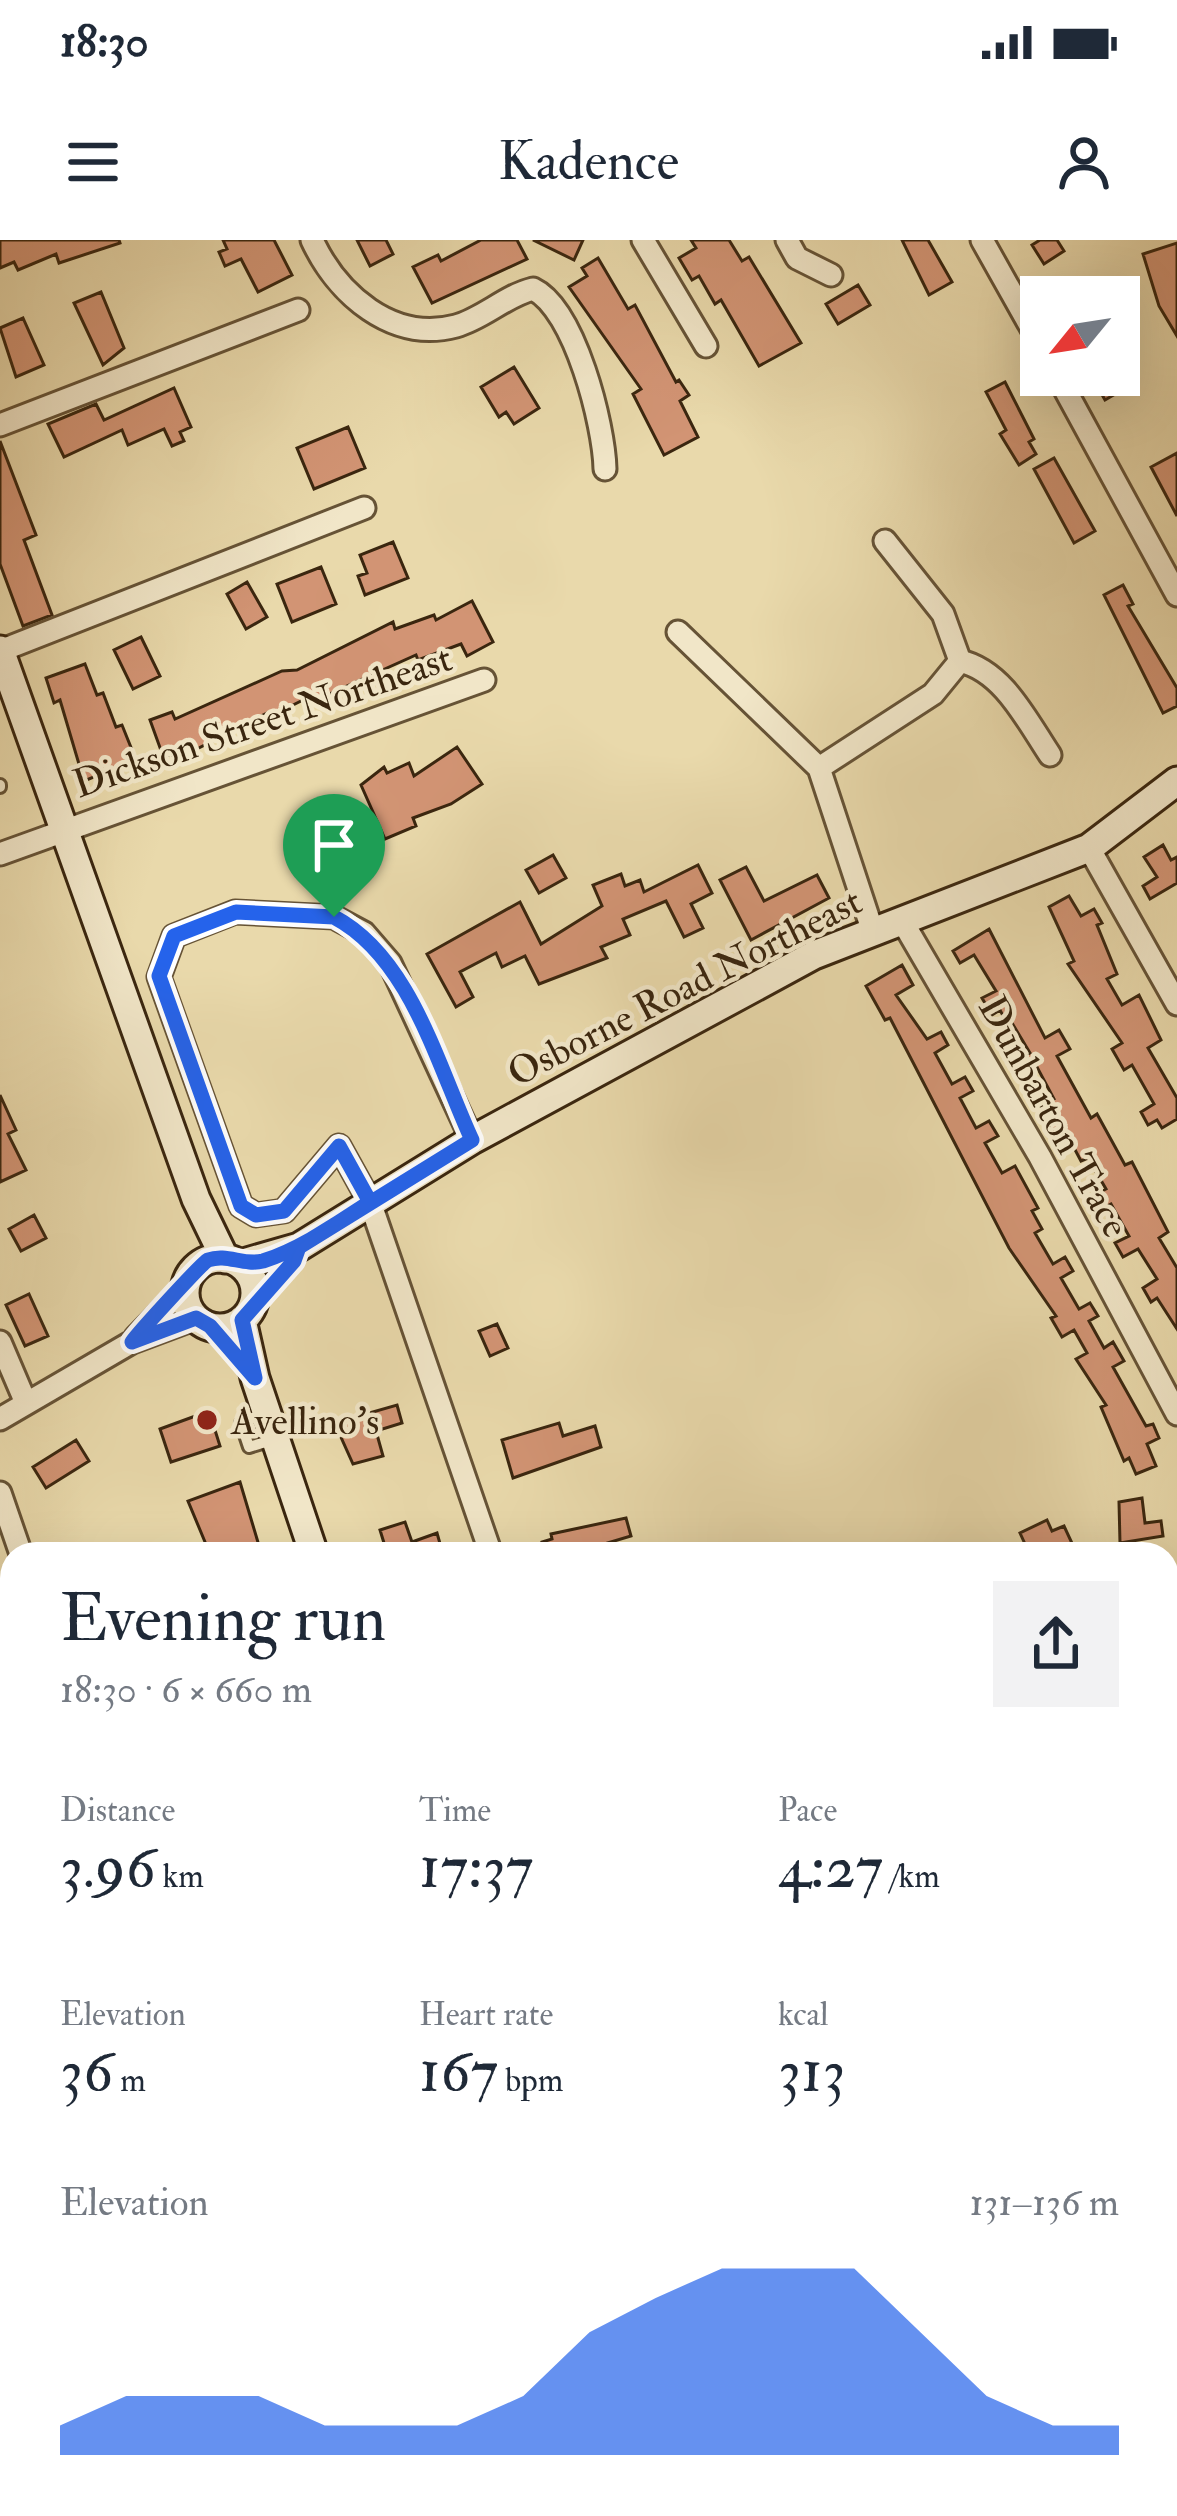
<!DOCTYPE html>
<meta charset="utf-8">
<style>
body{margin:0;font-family:"IM FELL Double Pica",serif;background:#f2f2f3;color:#1f2937;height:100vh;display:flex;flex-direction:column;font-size:45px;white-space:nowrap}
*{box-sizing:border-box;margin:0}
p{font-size:39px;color:#747a83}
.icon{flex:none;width:66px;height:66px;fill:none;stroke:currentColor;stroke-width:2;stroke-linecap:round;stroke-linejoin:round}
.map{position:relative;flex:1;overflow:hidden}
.sheet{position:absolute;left:0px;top:1302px;width:1179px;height:975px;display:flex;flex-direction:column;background:#fff;border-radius:36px 36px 0 0;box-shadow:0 12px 48px #0002}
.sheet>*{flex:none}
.needle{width:78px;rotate:240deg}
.controls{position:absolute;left:1020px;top:36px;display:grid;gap:24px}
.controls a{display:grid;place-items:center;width:120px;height:120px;border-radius:0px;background:#fff;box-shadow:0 12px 48px #0002;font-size:60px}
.pin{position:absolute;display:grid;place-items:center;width:102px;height:102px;color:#fff;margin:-123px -51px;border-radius:50% 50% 50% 0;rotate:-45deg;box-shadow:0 0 12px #0007}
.pin .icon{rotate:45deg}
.round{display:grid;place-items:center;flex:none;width:126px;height:126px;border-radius:0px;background:#f2f2f3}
.head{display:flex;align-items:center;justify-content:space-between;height:204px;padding:0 60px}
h1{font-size:66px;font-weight:600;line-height:90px}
.metrics{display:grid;grid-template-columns:repeat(3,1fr);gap:18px;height:204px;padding:12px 60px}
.metrics div{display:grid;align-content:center}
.metrics b{font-size:60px;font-weight:600}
.metrics small{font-size:33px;font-weight:400}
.metrics p{font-size:33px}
.chart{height:336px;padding:24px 60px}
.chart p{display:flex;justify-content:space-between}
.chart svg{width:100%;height:216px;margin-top:12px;fill:#2563eb;opacity:.7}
.status{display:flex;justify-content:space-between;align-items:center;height:84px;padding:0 60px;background:#fff;direction:ltr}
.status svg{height:33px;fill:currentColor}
header{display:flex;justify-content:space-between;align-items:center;height:156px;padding:0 60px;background:#fff;font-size:54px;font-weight:600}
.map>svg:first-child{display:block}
.building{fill:#d29474;stroke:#3a260f;stroke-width:3}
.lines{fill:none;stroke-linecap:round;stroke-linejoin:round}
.lane-casing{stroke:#665336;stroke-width:16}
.street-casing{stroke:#665336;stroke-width:27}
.secondary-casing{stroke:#3a260f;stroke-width:33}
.lane{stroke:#f1e6c8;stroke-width:10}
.street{stroke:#f1e6c8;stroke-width:21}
.secondary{stroke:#f1e6c8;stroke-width:27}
.route-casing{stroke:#fff;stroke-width:24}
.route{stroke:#2563eb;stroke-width:15}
.poi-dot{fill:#8f2418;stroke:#f1e6c8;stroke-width:4.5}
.labels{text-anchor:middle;stroke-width:9;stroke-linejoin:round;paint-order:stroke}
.street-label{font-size:39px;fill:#3a260f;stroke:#f1e6c8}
.poi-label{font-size:39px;fill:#3a260f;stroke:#f1e6c8;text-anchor:start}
</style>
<div class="status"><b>18:30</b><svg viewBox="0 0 49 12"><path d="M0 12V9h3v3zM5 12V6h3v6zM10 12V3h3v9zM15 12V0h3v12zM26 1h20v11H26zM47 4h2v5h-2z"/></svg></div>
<header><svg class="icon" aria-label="menu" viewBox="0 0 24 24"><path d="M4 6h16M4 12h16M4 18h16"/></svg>Kadence<svg class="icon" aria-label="person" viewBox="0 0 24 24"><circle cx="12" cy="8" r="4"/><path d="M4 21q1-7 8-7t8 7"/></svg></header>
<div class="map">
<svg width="1177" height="2276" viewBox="0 0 1177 2276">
<rect width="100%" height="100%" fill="#e9d9ab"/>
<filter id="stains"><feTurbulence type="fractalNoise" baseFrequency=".00167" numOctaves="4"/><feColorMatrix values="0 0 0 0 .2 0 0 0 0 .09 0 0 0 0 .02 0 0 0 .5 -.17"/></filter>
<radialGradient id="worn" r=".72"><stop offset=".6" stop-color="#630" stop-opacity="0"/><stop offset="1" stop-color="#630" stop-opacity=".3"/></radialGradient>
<path class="building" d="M0,0H119L120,3L59,23L56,14L18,30L14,22L0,28Z
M223,0H274L292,35L258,52L241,19L225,26L219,12L227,9Z
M357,0H386L393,14L370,26Z
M481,0H517L527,19L432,63L413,27L438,15L441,21Z
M533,0H583L574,20Z
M691,0H729L742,21L749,17L801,103L759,126L721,60L715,64L699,36L692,40L679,18L696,8Z
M902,0H928L952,42L929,55Z
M1040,0H1057L1064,11L1044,24L1032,5Z
M1177,3V96L1159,66L1143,14Z
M598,18L628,69L635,65L676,142L679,140L689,155L680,161L698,197L664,215L633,154L641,149L569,47L587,36L582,28Z
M858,45L870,65L838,84L826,64Z
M101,52L124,108L103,125L74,63Z
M23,78L44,125L16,137L0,88Z
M514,127L539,168L514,184L506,172L499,177L481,147Z
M1091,135H1116L1124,149L1105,160Z
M1005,142L1034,199L1029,202L1036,214L1019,225L1000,194L1006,190L986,152Z
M174,148L191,187L180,192L184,201L172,206L164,189L128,205L122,190L64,217L48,184L96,164L104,180Z
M348,187L365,228L314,249L297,208Z
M0,201L36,295L24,300L52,375L23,386L0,324Z
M1177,213V276L1151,227Z
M1054,218L1095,291L1074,303L1034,229Z
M393,302L408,338L365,355L358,336L367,333L360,315Z
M321,327L336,364L292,382L277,344Z
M247,342L267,377L246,389L227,354Z
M1123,345L1133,364L1128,366L1177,448V466L1163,473L1104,355Z
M472,361L493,402L467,416L461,404L418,420L416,415L309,463L307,458L271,476L269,472L187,514L163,516L150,480L172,472L175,479L282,431L297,430L393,382L395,389L434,375L436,380Z
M141,397L160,436L133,449L114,410Z
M85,424L97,455L103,453L116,487L122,485L136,520L84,541L60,460L54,463L46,438Z
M457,507L482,544L451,564L413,578L416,586L385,599L361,545L384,527L387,533L409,523L414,536Z
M1163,605L1171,620L1177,617V643L1150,659L1143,646L1157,637L1144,617Z
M553,615L566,638L539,653L526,630Z
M698,625L712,653L691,664L703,688L684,697L666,661L623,679L630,695L601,707L607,718L539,744L525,716L502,727L496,713L460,732L473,757L456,767L427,714L520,662L541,704L602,666L593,645L621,634L625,646L640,640L644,652Z
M746,627L764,661L817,635L829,658L751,700L720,640Z
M1069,656L1081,676L1094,669L1102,683L1097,685L1117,734L1107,739L1122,765L1139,755L1161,800L1148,808L1177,858V879L1162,888L1157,880L1148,885L1141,872L1154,864L1132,825L1124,830L1112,809L1122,803L1068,724L1074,721L1049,667Z
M989,689L1045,798L1059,790L1070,809L1057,816L1091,878L1097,874L1125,925L1132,922L1168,992L1159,998L1177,1028V1089L1157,1058L1151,1062L1143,1048L1157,1039L1138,1009L1123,1017L1115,1003L1129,996L1111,964L1100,970L1093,956L1106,949L1088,918L1081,921L1072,904L1063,909L1053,891L1041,867L1054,859L1037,827L1023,835L1016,821L1030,813L1012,783L1008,785L1000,770L992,775L982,758L996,751L974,715L960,723L953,711Z
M902,725L913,745L896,755L927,799L941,792L948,805L935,813L952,844L965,837L973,851L960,858L976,888L989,881L998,896L985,903L1002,933L1015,926L1038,968L1032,971L1042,989L1035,993L1053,1024L1065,1017L1073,1031L1061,1038L1079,1069L1090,1063L1098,1076L1089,1081L1104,1108L1113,1102L1124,1121L1113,1127L1146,1186L1153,1184L1159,1198L1147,1204L1156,1226L1136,1234L1129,1218L1124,1221L1101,1167L1106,1165L1076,1119L1087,1113L1074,1090L1062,1097L1051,1078L1056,1076L1009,1008L890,778L885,780L866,746Z
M0,855L16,890L8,894L26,930L0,942Z
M34,975L46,998L21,1011L9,989Z
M29,1054L48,1096L25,1106L6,1065Z
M497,1084L508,1108L490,1116L479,1091Z
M397,1165L402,1183L376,1191L383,1216L353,1224L340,1195L345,1193L341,1181Z
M209,1171L220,1206L171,1222L160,1189Z
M559,1183L563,1196L595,1186L601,1207L513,1238L502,1200Z
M76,1200L89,1221L46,1248L33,1227Z
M240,1242L260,1309L210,1314L188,1261Z
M1142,1258L1145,1283L1161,1281L1163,1296L1120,1303L1119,1262Z
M626,1278L631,1296L594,1307L596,1314H545L542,1302L552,1299L551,1294Z
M1047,1280L1052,1291L1064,1286L1077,1314H1003L1025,1304L1020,1293Z
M405,1282L412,1302L437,1293L443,1314H379L384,1303L380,1290Z"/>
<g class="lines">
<g class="lane-casing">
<path id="lane" d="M0,545V547
M266,1172L241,1183L249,1207L272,1200
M1167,1537L1177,1552"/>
</g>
<g class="street-casing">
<path id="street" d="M312,0C337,54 392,103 456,86C484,78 505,56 533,49C575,69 604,185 605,229
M643,0L706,106
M787,0L797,18L831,35
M982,0L1041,105
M1057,135L1177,355
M0,185L298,70
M678,392L819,528L873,692
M0,411L364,268
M960,421C1003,431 1026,479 1050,515
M819,528L933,454L960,421L943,374L885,301
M1089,608L1177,764
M0,614L484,440
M901,679L1040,917L1177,1174
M472,900L390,723L364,693L334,677L235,672L174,696L159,737L241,966L256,975L284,971L339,906L370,962L491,1314
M136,1097L186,1046
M0,1102L26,1163
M0,1179L132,1102L196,1078
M0,1253L21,1314
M0,1844L12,1843
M1167,1897L1177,1896
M0,1972H12
M67,2276L70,2265"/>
</g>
<g class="secondary-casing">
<path id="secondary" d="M0,410L196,959L225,1019
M185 1053a35 35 0 1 1 70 0a35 35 0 1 1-70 0Z
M240,1024L299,1007L472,900L814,715L1089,608L1177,541
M242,1080L255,1138L314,1314
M593,2265L595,2276"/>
</g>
<use href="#lane" class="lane"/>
<use href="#street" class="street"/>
<use href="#secondary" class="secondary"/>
</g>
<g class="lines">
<g class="route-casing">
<path id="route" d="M334,677L236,672L174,696L159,736L241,966L256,975L284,971L339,906L370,962C336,984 301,1009 263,1021C243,1026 227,1013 208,1020C202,1023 139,1092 132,1102L196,1078L210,1086L255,1138L242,1080L294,1021L299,1007L472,900C437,824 410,717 334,677"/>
</g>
<use href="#route" class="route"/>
</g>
<circle class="poi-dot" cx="207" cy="1180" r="12"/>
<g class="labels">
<g class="street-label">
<text transform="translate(262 480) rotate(-19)" y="14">Dickson Street Northeast</text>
<text transform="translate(684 746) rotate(-27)" y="14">Osborne Road Northeast</text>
<text transform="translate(1055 876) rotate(61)" y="14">Dunbarton Trace</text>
</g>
<g class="poi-label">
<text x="231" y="1194">Avellino's</text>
</g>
</g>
<rect width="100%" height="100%" filter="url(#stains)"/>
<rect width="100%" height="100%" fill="url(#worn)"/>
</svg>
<div class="controls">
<a><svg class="needle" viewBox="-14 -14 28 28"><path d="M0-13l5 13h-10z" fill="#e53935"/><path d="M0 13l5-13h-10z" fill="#747a83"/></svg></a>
</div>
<div class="pin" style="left:334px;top:677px;background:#1e9e55"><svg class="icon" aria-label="arrive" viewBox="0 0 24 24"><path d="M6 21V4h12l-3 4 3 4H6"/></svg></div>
<section class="sheet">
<div class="head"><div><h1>Evening run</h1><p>18:30 · 6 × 660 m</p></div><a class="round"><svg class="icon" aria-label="share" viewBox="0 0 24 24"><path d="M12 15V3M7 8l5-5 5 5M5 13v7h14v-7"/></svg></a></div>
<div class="metrics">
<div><p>Distance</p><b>3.96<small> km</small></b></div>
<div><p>Time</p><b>17:37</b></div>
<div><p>Pace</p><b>4:27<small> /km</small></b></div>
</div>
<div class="metrics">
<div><p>Elevation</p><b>36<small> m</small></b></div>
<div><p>Heart rate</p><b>167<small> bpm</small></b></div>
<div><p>kcal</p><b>313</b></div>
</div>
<div class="chart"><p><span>Elevation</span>131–136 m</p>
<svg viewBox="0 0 160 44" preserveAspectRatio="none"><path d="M0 44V38L10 32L20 32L30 32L40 38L50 38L60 38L70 32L80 19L90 12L100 6L110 6L120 6L130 19L140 32L150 38L160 38V44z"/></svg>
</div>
</section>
</div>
